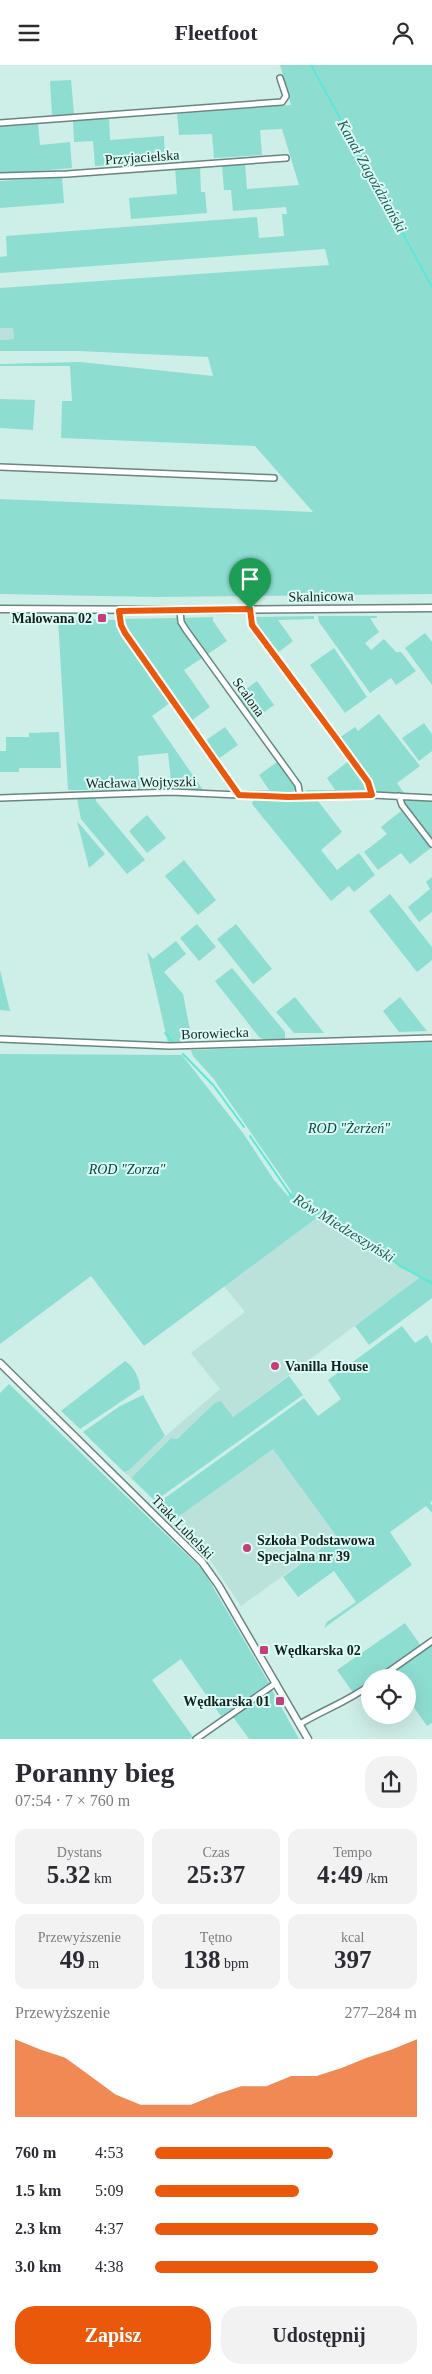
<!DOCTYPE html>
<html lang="pl">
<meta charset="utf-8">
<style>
body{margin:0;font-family:Georgia,serif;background:#f2f2f3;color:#2b2b33;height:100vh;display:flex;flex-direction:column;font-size:19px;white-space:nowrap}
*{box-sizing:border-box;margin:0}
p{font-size:16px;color:#7c7c81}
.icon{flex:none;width:28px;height:28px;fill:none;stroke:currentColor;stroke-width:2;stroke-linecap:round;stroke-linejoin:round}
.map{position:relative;height:1674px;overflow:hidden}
.panel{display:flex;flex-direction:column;background:#fff;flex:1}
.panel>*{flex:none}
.buttons{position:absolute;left:361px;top:1604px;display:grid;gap:10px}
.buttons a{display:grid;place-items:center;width:55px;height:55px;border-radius:50%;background:#fff;box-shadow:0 5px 20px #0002;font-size:25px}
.pin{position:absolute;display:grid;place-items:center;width:42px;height:42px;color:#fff;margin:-51px -21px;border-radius:50% 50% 50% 0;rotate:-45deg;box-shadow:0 0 5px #0007}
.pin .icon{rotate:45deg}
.round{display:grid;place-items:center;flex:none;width:52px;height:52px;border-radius:20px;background:#f2f2f3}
.head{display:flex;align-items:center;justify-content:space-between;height:85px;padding:0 15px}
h1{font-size:28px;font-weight:600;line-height:38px}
.figures{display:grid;grid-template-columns:repeat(3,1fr);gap:8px;height:85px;padding:5px 15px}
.figures div{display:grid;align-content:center;border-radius:12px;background:#f2f2f3;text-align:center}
.figures b{font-size:25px;font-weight:600}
.figures small{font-size:14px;font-weight:400}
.figures p{font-size:14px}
.chart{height:140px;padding:10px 15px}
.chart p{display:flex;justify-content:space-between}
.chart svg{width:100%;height:90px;margin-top:5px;fill:#ea580c;opacity:.7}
.action{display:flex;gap:10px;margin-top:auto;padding:10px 15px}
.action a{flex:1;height:58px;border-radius:20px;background:#ea580c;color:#fff;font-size:20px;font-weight:600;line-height:58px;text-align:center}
.action a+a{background:#f2f2f3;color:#2b2b33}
ul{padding:0 15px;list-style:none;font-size:16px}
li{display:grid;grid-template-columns:80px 60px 1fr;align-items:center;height:38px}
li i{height:12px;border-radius:6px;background:#ea580c}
header{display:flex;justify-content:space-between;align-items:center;height:65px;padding:0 15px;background:#fff;font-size:22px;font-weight:600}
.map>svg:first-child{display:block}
.built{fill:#bae2db}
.green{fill:#8eddd1}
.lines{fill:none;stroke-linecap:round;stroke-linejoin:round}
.stream{stroke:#5de7d6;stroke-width:2}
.minor-casing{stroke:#698581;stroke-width:8}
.tertiary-casing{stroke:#698581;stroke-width:9}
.minor{stroke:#fff;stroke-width:5}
.tertiary{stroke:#fff;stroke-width:6}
.route-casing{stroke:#fff;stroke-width:10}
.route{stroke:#ea580c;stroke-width:6}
.poi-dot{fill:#c63e79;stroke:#dbfbf5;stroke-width:2}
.labels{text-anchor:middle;stroke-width:4;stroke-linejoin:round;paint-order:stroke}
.street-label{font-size:14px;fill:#14201e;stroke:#dbfbf5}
.poi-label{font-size:14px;font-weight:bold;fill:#14201e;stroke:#dbfbf5;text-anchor:start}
.park-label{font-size:14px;font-style:italic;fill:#064740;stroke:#dbfbf5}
.water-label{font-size:15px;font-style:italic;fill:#245e56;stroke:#dbfbf5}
</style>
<header><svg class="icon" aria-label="menu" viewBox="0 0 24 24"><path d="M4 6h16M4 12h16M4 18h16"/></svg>Fleetfoot<svg class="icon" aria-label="person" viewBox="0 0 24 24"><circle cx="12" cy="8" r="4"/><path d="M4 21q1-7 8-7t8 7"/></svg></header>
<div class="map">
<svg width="432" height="1674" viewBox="0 0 432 1674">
<rect width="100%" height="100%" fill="#ceeee8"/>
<path class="built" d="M0,263H13L14,274L0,275Z
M318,1152L420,1212L233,1352L221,1336L176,1374L171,1373L131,1413L124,1407L220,1324L191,1288L245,1247L224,1221Z
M273,1383L337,1472L241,1541L204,1486L175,1454Z"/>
<path class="green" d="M280,0H432V529L155,532L0,529V434L313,447L255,381L61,373L62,336H72L70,301H0V299L80,297L213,311L208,292L78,286H0V275L14,274L13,263H0V223L329,200L325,184L0,208V192L7,191L6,171L257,152L259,173L284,171L282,149H287L286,142L233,146L231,125H224L222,100L245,98L247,124L299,120L282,64L260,65L262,90L214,93L212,69L179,70L177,49L291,40Z
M71,15L74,49L52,50L50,16Z
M109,53L110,75L164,71L165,97L95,101L93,76L74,77L73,56Z
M38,59L40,80L70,77L72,103L0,109V62Z
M200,102L201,127H205L207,148L131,154L129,133L177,129L175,103Z
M62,112L64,138L0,143V116Z
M0,334L35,335L33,365L0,363Z
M314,551V554L278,555L293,576L276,589L252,555V552Z
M318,551H377V553H370L379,567L365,578L371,585L384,574L396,587H401L416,606L396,620L391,613L370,628L319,557Z
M213,552V556L227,576L208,589L188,564L183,553Z
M178,553V558L202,593L184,605L210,642L191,656L127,567L121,554Z
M58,554L116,555V561L170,638L152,651L203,725H172L168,688L138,691L140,725H68Z
M425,568L432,577V620L405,583Z
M334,583L367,632L345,648L310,600Z
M257,616L274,640L255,654L237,631Z
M379,649L420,701L397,718L404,728H376L339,673L355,662L358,666Z
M424,658L432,669V686L419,696L402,673Z
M225,662L238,680L218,694L205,676Z
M59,667L61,703H19V707H0V686H6V672H29V668Z
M350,695L365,716V726L361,728L307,729L306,725H335L327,713Z
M277,697L296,723L292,729L241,727L239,725H269L259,710Z
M95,731L96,736L145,795L127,809L81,754L77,733Z
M258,733L313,734L318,736L342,767L321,785L337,805L359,788L375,810L354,827L349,821L331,836L252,739L253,735Z
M405,733L432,735V774L405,740Z
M401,746L431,783L410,799L401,788L378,805L364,787L387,769L381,762Z
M147,750L166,773L147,788L129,766Z
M77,756L105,789L89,803Z
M184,795L216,835L198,850L165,811Z
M432,812V847L419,857L408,842L430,824L426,817Z
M390,829L432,882V895L417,907L369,846Z
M197,859L216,882L199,896L180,873Z
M236,859L272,904L253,919L217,874Z
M176,876L186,889L164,907L183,929L192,975L168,978L147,887L153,894Z
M232,903L285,967V974L265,975L259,972L215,916Z
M0,905L10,946L0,945Z
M295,932L324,968H294L276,947Z
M400,932L427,966L399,967L383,946Z
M432,977V1233L369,1280L355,1261L420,1212L318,1152L144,1281L91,1211L0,1279V989L182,990L243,1068L274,1115L288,1131L292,1127L213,1013L193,991L191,985Z
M402,1261L415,1278L427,1270L432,1279V1436L430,1438L432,1440V1448L426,1441L390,1467L412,1500L324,1563L327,1557L356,1537L334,1506L298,1532L283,1512L337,1472L273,1384L175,1454L158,1438L304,1333L318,1351L341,1334L328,1315Z
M125,1296C134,1302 140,1313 140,1324L80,1364L61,1346Z
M289,1311L303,1330L155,1436L131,1413L171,1373L177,1374L215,1338L221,1336L233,1352Z
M9,1319L203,1505L269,1618L221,1651L181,1594L152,1615L193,1672L189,1674H0V1328Z
M143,1330L165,1371L129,1405L124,1407L83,1367L120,1341Z
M405,1558L421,1581L376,1612H370V1617L354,1629L337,1605Z
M432,1580V1658L427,1661L408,1634V1612H386Z
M272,1625L299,1674H249L233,1652Z"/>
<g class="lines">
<path class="stream" d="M311,0L432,222
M165,968L172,976
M183,989L214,1021L244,1062
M250,1071L292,1132L374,1180L400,1201L432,1218"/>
<g class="minor-casing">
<path id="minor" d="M0,58L282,37L286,31L280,13
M0,111L67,109L286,93
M0,402L274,413
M250,544L252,560L336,673L368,717L372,730
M119,545L121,560L125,568L239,730
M180,545L181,557L186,565L298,720L300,731
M399,731L402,740L432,779
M0,733L171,727L288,732L372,730L432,733
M0,974L170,981L432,973
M381,1612L432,1576
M300,1659C325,1644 347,1637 370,1620
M196,1674L276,1618"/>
</g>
<g class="tertiary-casing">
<path id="tertiary" d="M0,544L180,545L432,543
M0,1298L202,1497L219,1521L308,1674"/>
</g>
<use href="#minor" class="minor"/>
<use href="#tertiary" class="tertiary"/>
</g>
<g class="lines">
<g class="route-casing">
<path id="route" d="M250,544L252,560L336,673L368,717L372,730L288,732L239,730L125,568L121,560L119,546Z"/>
</g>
<use href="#route" class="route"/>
</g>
<g class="poi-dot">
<rect x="97" y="548" width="10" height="10" rx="2.5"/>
<circle cx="275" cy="1301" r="5"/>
<circle cx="247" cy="1483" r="5"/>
<rect x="259" y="1580" width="10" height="10" rx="2.5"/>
<rect x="275" y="1631" width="10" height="10" rx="2.5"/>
</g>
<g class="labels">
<g class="street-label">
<text transform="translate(142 92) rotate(-4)" y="5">Przyjacielska</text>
<text transform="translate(321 531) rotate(-1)" y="5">Skalnicowa</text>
<text transform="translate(249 632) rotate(54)" y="5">Scalona</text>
<text transform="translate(141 717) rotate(-1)" y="5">Wacława Wojtyszki</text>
<text transform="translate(215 968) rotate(-2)" y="5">Borowiecka</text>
<text transform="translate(183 1462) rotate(46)" y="5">Trakt Lubelski</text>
</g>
<g class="poi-label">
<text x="92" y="558" text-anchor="end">Malowana 02</text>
<text x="285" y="1306">Vanilla House</text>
<text x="257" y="1480">Szkoła Podstawowa<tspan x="257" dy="16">Specjalna nr 39</tspan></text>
<text x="274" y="1590">Wędkarska 02</text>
<text x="270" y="1641" text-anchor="end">Wędkarska 01</text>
</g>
<g class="park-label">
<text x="349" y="1068">ROD "Żerżeń"</text>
<text x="127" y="1109">ROD "Zorza"</text>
</g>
<g class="water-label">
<text transform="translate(372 111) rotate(61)" y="5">Kanał Zagoździański</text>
<text transform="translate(344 1163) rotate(32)" y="5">Rów Miedzeszyński</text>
</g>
</g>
</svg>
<div class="buttons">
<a><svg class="icon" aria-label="locate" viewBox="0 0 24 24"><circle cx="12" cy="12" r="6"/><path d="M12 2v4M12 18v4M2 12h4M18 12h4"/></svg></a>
</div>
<div class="pin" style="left:250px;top:544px;background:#1e9e55"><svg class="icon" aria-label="arrive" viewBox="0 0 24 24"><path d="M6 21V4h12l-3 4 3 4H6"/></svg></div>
</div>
<section class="panel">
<div class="head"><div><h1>Poranny bieg</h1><p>07:54 · 7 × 760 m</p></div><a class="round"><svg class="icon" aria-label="share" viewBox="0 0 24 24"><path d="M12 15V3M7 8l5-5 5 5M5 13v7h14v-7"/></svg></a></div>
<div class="figures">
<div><p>Dystans</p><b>5.32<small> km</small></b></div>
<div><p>Czas</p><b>25:37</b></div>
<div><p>Tempo</p><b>4:49<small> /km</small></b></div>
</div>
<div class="figures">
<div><p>Przewyższenie</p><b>49<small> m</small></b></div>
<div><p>Tętno</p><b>138<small> bpm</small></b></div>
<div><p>kcal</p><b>397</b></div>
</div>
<div class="chart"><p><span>Przewyższenie</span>277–284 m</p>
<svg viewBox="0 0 160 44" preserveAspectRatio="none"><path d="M0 44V6L10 11L20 15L30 24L40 33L50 38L60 38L70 38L80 33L90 29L100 29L110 24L120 24L130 20L140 15L150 11L160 6V44z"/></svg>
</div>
<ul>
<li><b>760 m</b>4:53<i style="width:68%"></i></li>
<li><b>1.5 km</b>5:09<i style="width:55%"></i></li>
<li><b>2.3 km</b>4:37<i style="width:85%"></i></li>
<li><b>3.0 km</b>4:38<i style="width:85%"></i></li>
</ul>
<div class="action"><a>Zapisz</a><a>Udostępnij</a></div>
</section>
